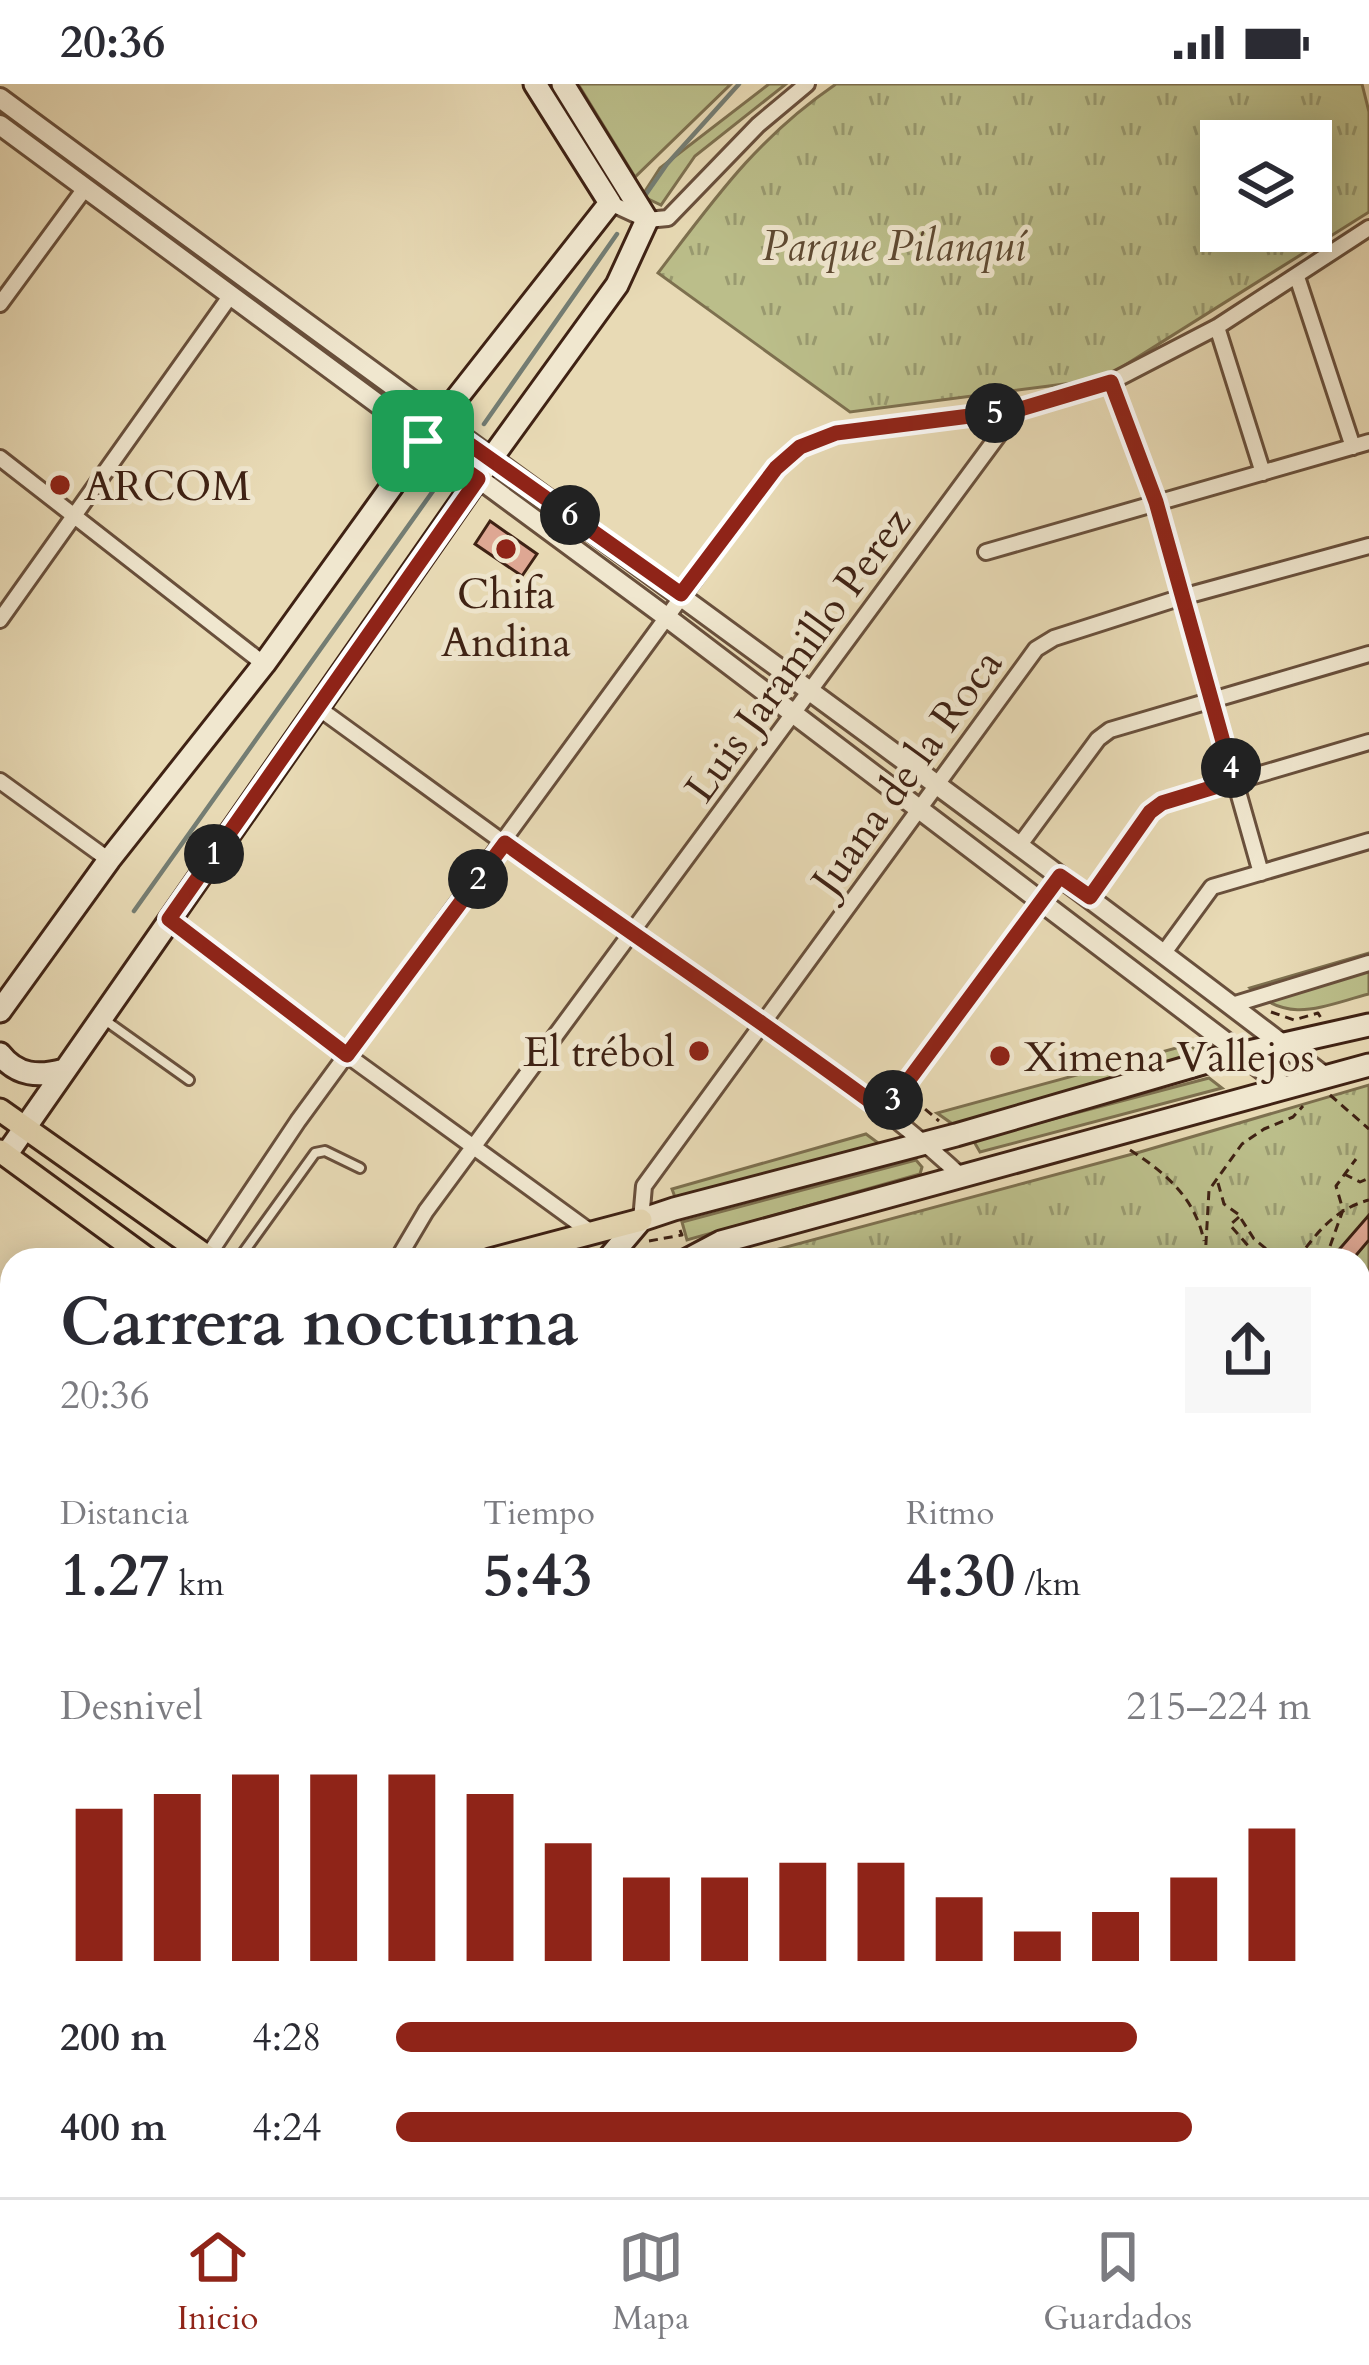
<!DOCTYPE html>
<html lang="es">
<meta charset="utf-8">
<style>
body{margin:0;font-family:Cardo,serif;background:#f7f7f7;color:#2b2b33;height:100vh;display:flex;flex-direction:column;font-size:45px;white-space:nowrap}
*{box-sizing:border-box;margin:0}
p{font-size:39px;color:#7c7c81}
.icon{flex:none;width:66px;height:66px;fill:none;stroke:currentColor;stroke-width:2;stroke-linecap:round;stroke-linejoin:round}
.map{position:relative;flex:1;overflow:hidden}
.sheet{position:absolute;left:0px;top:1164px;width:1371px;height:951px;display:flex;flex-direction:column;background:#fff;border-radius:36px 36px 0 0;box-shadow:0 6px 30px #0003}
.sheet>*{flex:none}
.controls{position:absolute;left:1200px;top:36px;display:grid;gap:24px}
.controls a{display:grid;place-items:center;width:132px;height:132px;border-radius:0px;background:#fff;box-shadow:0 6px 30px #0003;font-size:60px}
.pin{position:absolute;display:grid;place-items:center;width:102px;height:102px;color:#fff;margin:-51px;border-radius:24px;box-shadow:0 6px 18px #0006}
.km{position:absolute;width:60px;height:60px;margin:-30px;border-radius:50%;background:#222;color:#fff;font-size:33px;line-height:60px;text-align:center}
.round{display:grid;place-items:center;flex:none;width:126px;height:126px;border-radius:0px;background:#f7f7f7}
.headline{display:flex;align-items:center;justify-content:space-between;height:204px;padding:0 60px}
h1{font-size:66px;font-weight:700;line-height:90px}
.figures{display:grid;grid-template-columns:repeat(3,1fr);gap:18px;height:204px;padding:12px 60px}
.figures div{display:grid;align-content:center}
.figures b{font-size:60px;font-weight:700}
.figures small{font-size:33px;font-weight:400}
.figures p{font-size:33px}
.chart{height:336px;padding:24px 60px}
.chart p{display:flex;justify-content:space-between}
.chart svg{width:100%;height:216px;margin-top:12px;stroke:#8f2418;stroke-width:6}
ul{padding:0 60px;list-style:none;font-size:39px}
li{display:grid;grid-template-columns:192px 144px 1fr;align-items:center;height:90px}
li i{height:30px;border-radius:15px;background:#8f2418}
.status{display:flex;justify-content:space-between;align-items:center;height:84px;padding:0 60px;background:#fff;direction:ltr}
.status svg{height:33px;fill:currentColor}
.dock{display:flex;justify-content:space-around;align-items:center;height:168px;border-top:3px solid #e1e1e2;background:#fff;font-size:33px;color:#7c7c81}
.dock a{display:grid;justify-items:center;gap:6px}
.dock .current{color:#8f2418}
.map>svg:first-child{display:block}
.green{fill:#bbbe8a;stroke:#7d704f;stroke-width:3}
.park{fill:url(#park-tufts);stroke:#7d704f;stroke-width:3;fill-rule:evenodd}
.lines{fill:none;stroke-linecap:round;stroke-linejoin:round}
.stream{stroke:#747d73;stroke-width:4.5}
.building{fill:#dea793;stroke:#3f2214;stroke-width:3}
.service-casing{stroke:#69503c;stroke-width:14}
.minor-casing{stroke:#69503c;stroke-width:20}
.tertiary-casing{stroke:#69503c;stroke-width:24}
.secondary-casing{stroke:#3f2214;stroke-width:27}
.primary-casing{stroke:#3f2214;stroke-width:27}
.trunk-casing{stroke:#3f2214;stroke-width:30}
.path{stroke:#3f2214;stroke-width:3;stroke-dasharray:9 6;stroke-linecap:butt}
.service{stroke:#f0e7cf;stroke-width:8}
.minor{stroke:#f0e7cf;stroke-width:14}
.tertiary{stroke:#f0e7cf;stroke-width:18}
.secondary{stroke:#f0e7cf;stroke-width:21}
.primary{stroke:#e8dab5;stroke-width:21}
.trunk{stroke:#e8dab5;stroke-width:24}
.route-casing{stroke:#fff;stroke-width:24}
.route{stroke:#8f2418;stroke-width:15}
.poi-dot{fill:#8f2418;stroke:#f0e7cf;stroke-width:4.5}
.labels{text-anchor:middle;stroke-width:10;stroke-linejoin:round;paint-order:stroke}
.park-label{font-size:42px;font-style:italic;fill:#5e4932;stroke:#f0e7cf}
.poi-label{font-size:42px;fill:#3f2214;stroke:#f0e7cf;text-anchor:start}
.street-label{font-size:42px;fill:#3f2214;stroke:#f0e7cf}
</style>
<div class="status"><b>20:36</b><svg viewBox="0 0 49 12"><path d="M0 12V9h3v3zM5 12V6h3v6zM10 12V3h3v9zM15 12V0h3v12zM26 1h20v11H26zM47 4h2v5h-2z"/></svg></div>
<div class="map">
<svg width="1369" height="2113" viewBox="0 0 1369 2113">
<defs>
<pattern id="park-tufts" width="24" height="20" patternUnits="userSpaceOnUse" patternTransform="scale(3)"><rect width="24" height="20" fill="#bbbe8a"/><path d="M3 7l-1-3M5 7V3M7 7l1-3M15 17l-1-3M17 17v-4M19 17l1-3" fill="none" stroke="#999a70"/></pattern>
</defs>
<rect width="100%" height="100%" fill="#e8dab5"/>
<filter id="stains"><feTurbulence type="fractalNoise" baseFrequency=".00167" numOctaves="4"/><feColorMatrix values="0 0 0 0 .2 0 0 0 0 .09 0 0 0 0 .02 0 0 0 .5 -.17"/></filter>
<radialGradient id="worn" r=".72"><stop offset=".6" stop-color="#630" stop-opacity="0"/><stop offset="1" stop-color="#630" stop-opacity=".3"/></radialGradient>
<path class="green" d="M578,0H731L635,93Z
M769,0H786L695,72L661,121L642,112L660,84Z
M1369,869V910C1322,922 1289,941 1250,904Z
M1187,961L1198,966L1199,975L954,1041L937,1029Z
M1209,994L1222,1004L980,1068L973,1056Z
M866,1050L881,1061L676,1116L672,1105Z
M916,1076L922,1083L920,1090L687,1156L682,1138Z"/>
<path class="park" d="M836,0H1362L1369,28V128L1114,288L1080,298L850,328L658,189C715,114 757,54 836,0ZM1221,57H1311V147H1221Z
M1369,1001V1284L1359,1287V1176H738L1140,1068Z"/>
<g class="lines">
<path class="stream" d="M644,113L667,80L739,0
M484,340L617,150
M134,827L448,386"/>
</g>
<path class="building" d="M490,437L537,470L522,492L475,460Z
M1369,1131V1156L1352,1176H1330Z"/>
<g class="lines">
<g class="service-casing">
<path id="service" d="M102,934L189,996
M238,1176L315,1069L325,1067L360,1084
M1359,1486L1369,1494
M1185,2113L1192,2103"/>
</g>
<g class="minor-casing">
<path id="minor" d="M610,119L647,136L668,134L758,41L807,0
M1297,193L1353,363
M0,220L86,103
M1217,243L1263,389
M1111,298L1156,418L1261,789
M0,374L264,580
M986,468L1369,358
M0,536L231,211
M317,623C421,698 524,775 629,848C741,927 860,998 961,1092
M0,697L109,776
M1019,762L1098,655L1110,646L1369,570
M1090,813L1151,728L1162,719L1369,658
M169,835L347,971L592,1149
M1163,870L1212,803L1369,757
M1232,921L1369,879
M885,1028L1060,792
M641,1136L644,1102L1036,565L1054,554L1182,513L1369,462
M205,1176L298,1037L776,384L800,363L836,349L1017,326L1111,298L1217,243L1369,144
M397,1176L426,1127L1017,326
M0,1309L12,1318
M0,1444L12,1429
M1359,1537L1369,1523
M0,1946L12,1943
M205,2103L207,2113
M429,2103L432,2113
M776,2103L790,2113
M1064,2103L1077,2113
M604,2113L612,2103
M920,2113L928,2103
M1242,2113L1249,2103"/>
</g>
<g class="tertiary-casing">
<path id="tertiary" d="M0,14C442,341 890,659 1325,993
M0,41L665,532L1285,1003"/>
</g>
<g class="secondary-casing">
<path id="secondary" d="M0,927L109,776L264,580L438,338L610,119L535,0
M0,970C17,992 39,993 64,986
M6,1071L491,375L617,201L647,136L563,0
M607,1176L641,1136L674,1125L956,1051L1217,975L1369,941
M687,1176L721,1158L1369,981"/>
</g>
<g class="primary-casing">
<path id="primary" d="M0,1026L212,1176
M0,1067L149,1176
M490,1176L641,1136"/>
</g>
<g class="trunk-casing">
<path id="trunk" d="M0,1494L12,1491
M0,1547L12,1544
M1359,2013L1369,2020
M1359,2070L1369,2077"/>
</g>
<path class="path" d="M1271,928L1294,936L1318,929L1321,934
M1330,1011L1369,1045
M911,1030L925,1025L939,1037
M1130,1066C1166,1089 1195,1114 1204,1157
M1344,1090L1360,1098L1369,1094
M1218,1099L1224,1120L1238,1130L1254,1155L1280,1176
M1239,1133L1230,1141L1250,1164
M649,1157L682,1151L680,1146
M1205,1176L1209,1106L1242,1060L1264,1045L1293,1033L1303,1022
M1297,1176C1317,1148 1335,1125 1369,1116
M1325,1176L1343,1126L1336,1102L1356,1075
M1359,1230L1369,1218
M1359,1263L1369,1260"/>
<use href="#service" class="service"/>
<use href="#minor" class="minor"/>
<use href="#tertiary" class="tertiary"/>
<use href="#secondary" class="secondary"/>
<use href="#primary" class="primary"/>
<use href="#trunk" class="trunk"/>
</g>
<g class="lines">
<g class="route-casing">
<path id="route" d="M1111,298L1156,418L1234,697L1162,719L1150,728L1090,813L1060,792L885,1028C760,935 631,850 505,759L347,971L169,835L478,395L423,357L438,338L681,510L776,384L800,363L836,349L1017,326Z"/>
</g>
<use href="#route" class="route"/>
</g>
<g class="poi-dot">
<circle cx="60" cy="401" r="12"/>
<circle cx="506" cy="465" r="12"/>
<circle cx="699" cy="967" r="12"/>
<circle cx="1000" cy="972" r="12"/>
</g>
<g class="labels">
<g class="park-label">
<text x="894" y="176">Parque Pilanquí</text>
</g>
<g class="poi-label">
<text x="84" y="416">ARCOM</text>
<text x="506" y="524" text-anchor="middle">Chifa<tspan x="506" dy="48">Andina</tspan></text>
<text x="675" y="982" text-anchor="end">El trébol</text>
<text x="1024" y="987">Ximena Vallejos</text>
</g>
<g class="street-label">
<text transform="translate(797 570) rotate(-54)" y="15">Luis Jaramillo Perez</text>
<text transform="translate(906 687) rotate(-54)" y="15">Juana de la Roca</text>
</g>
</g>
<rect width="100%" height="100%" filter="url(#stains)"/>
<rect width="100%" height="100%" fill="url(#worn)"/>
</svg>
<div class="controls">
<a><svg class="icon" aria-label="layers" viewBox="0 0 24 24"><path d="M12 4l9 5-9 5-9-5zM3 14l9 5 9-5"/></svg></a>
</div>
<div class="pin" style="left:423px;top:357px;background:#1e9e55"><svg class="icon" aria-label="arrive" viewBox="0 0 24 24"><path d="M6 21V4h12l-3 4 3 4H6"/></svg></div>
<b class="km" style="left:214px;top:770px">1</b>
<b class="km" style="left:478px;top:795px">2</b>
<b class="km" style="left:893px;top:1016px">3</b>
<b class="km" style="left:1231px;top:684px">4</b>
<b class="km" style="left:995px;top:329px">5</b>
<b class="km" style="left:570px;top:431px">6</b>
<section class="sheet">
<div class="headline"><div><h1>Carrera nocturna</h1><p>20:36</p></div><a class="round"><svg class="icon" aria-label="share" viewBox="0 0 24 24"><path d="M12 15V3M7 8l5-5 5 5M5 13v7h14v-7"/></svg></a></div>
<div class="figures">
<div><p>Distancia</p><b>1.27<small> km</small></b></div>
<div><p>Tiempo</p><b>5:43</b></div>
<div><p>Ritmo</p><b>4:30<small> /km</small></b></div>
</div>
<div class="chart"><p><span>Desnivel</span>215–224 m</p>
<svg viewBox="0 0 160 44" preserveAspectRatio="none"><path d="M5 44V13M15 44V10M25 44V6M35 44V6M45 44V6M55 44V10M65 44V20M75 44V27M85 44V27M95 44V24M105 44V24M115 44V31M125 44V38M135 44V34M145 44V27M155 44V17"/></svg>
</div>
<ul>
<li><b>200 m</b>4:28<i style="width:81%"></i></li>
<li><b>400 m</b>4:24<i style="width:87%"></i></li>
</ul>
</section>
</div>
<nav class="dock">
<a class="current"><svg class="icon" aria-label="home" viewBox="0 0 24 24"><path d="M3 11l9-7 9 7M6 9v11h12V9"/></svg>Inicio</a>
<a><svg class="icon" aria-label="map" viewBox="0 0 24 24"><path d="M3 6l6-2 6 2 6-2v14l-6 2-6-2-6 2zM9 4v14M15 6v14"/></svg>Mapa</a>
<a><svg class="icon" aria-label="saved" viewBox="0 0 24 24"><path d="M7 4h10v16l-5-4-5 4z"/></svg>Guardados</a>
</nav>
